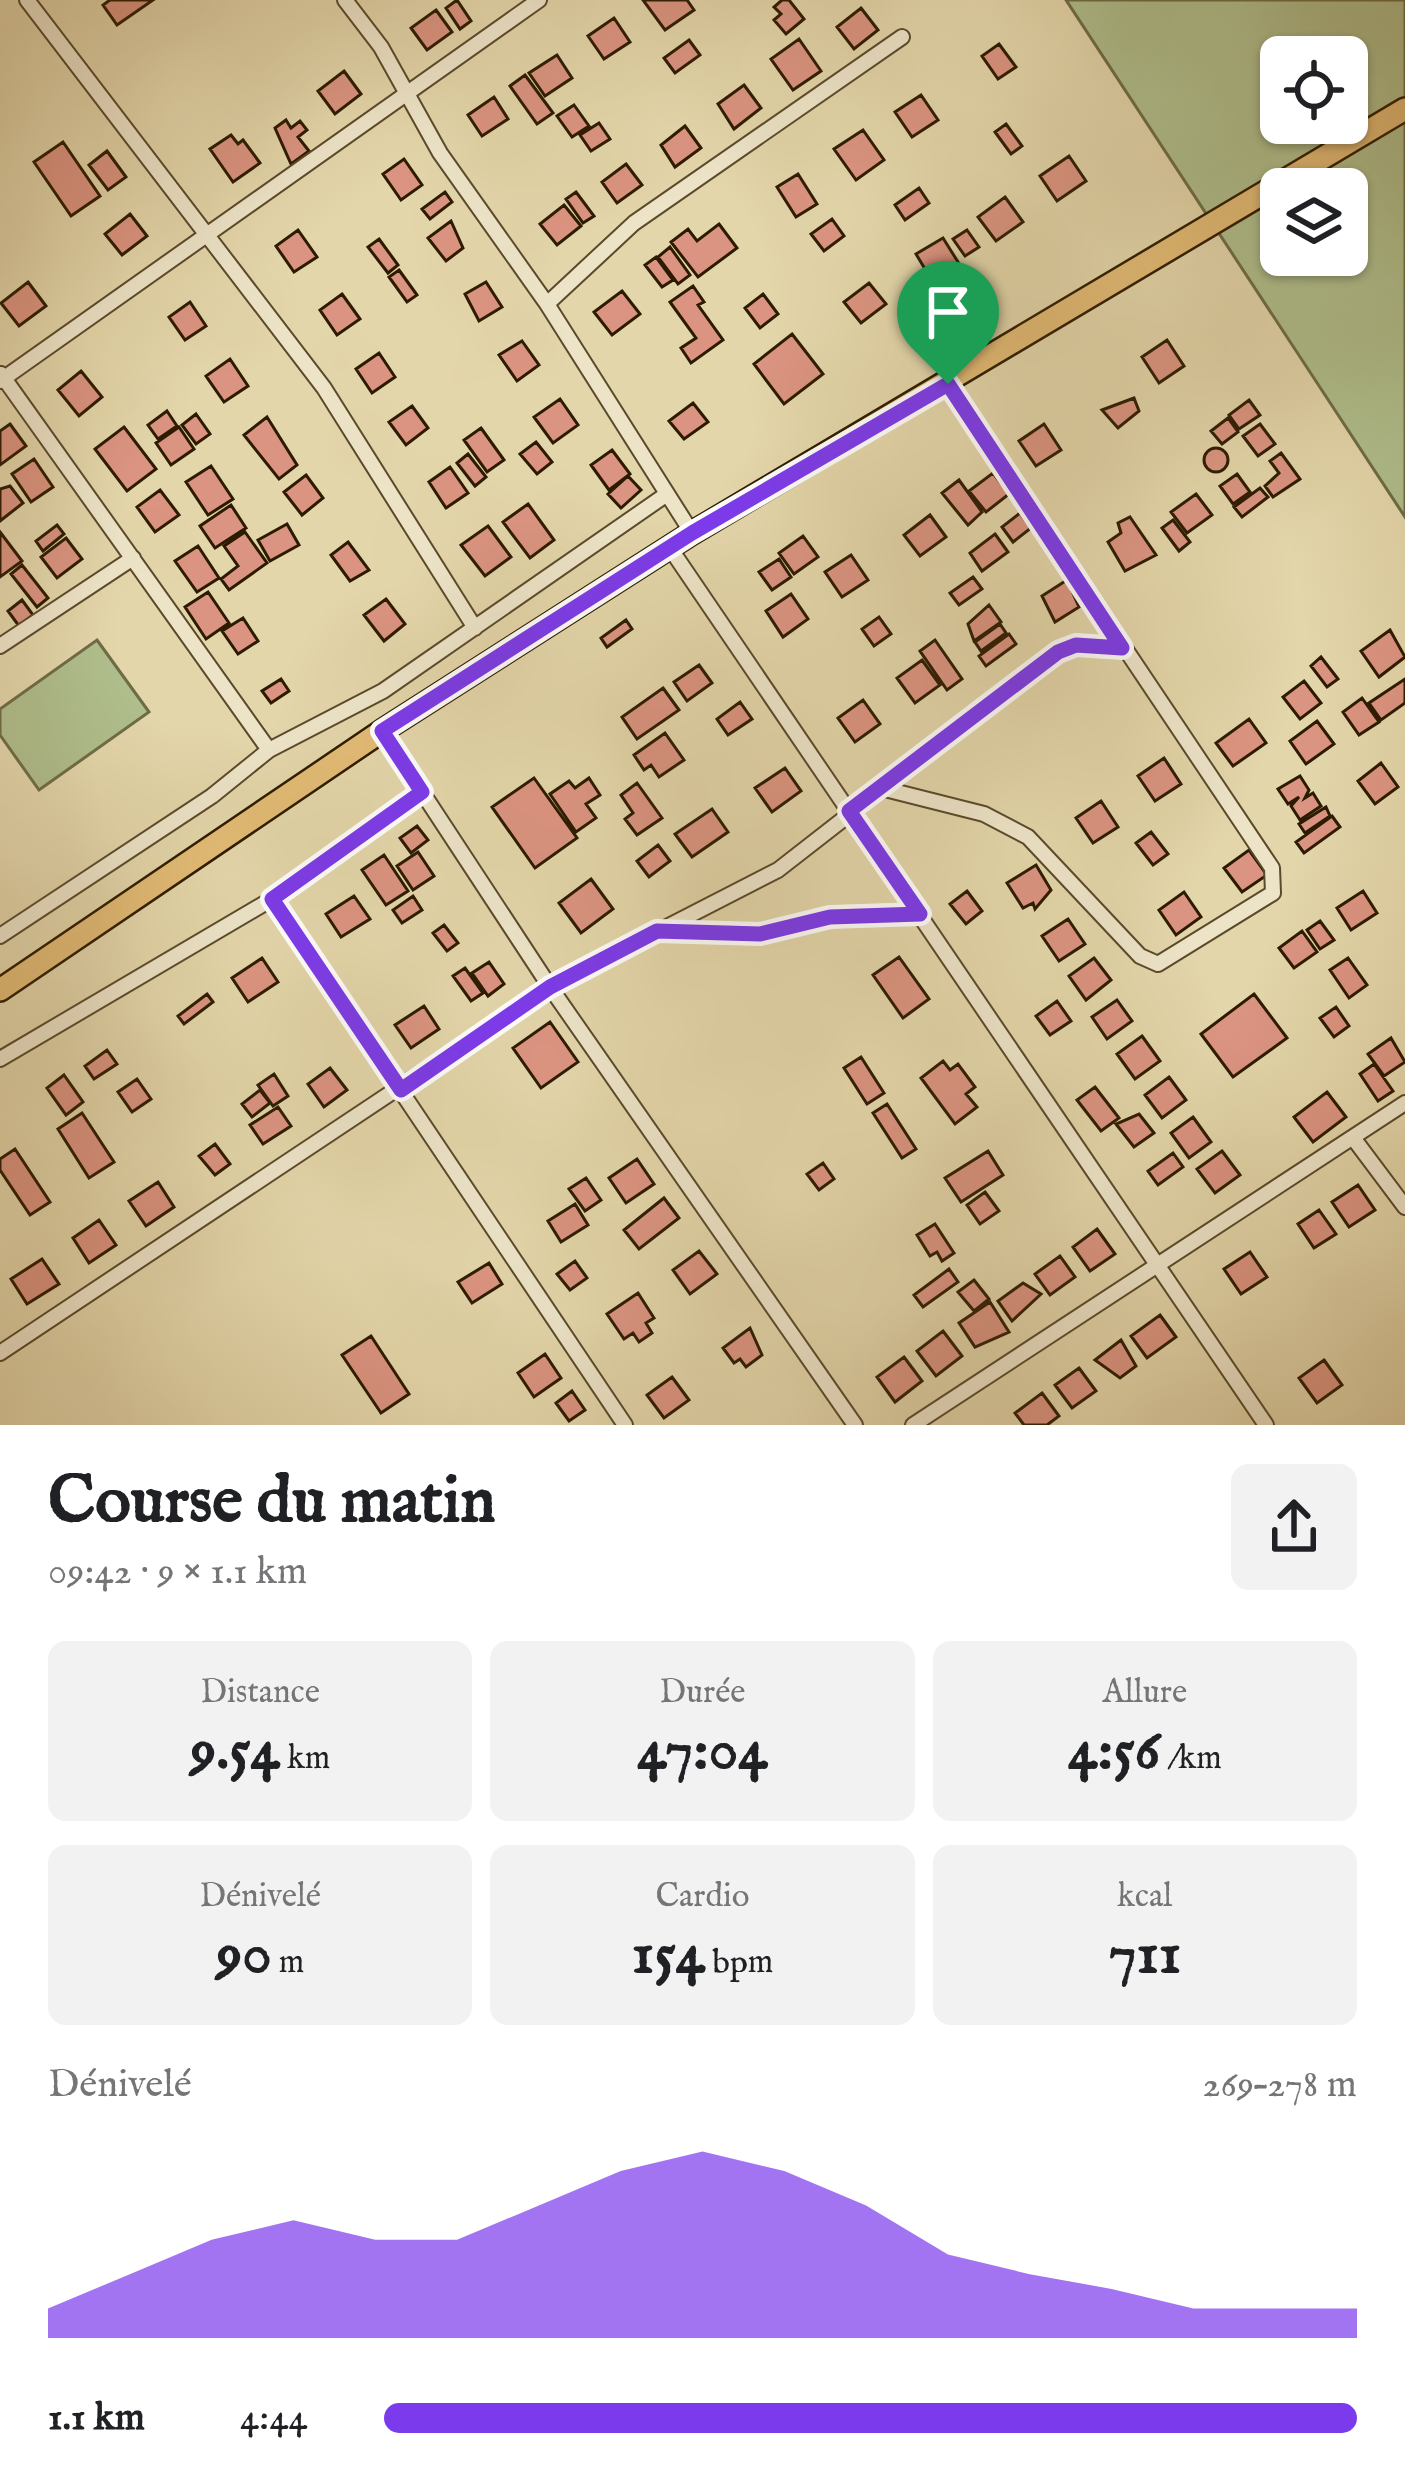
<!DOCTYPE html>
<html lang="fr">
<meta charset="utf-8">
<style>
body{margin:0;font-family:"IM FELL English",serif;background:#f2f2f2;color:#202124;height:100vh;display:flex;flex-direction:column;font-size:45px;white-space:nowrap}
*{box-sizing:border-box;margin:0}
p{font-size:39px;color:#757577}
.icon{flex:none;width:66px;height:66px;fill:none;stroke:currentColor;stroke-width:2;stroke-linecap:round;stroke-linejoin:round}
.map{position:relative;height:1425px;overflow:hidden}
.sheet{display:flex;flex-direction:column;background:#fff;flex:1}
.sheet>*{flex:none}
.fabs{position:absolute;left:1260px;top:36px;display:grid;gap:24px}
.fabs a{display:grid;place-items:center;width:108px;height:108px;border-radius:18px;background:#fff;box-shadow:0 3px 9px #0004;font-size:60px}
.pin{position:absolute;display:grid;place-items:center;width:102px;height:102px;color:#fff;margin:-123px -51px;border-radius:50% 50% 50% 0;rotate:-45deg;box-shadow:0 0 12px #0007}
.pin .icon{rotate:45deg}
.round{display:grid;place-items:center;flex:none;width:126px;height:126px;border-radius:18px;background:#f2f2f2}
.headline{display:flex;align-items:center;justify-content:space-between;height:204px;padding:0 48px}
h1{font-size:66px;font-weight:700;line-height:90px}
.metrics{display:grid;grid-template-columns:repeat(3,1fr);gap:18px;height:204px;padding:12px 48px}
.metrics div{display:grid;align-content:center;border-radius:18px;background:#f2f2f2;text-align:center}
.metrics b{font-size:60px;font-weight:700}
.metrics small{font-size:33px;font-weight:400}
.metrics p{font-size:33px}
.chart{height:336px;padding:24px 48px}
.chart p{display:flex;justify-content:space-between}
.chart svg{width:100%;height:216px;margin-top:12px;fill:#7c3aed;opacity:.7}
ul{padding:0 48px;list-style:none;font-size:39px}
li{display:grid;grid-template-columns:192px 144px 1fr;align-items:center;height:90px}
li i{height:30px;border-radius:15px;background:#7c3aed}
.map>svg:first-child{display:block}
.green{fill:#afbe8c;stroke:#6e6c46;stroke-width:3;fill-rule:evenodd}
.building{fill:#db9481;stroke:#2d1b01;stroke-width:3}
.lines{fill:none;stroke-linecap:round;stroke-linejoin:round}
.minor-casing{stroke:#5a4a2b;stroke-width:18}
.primary-casing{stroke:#2d1b01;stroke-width:26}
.minor{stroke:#ede4c8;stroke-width:14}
.primary{stroke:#e2bb75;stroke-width:21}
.route-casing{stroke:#fff;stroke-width:24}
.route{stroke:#7c3aed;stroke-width:15}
</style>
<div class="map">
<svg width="1405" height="1425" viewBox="0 0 1405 1425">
<rect width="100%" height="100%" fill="#e3d6aa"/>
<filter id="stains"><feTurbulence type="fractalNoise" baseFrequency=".00167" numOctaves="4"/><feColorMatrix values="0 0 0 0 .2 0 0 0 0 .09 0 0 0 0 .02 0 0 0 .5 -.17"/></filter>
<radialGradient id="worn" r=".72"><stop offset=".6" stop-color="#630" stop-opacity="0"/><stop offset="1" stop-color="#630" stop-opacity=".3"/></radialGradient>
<path class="green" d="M1066,0H1405V517ZM1281,57H1347V123H1281ZM1281,189H1347V255H1281Z
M97,640L149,712L39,790L0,735V709Z"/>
<path class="building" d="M110,0H153L117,25L103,5Z
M457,0L471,21L460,29L446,8Z
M643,0H687L694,10L665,30Z
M782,0H789L804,19L786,34L774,20L781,14L774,7Z
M861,8L878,30L854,49L837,27Z
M436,10L452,32L427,50L411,28Z
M614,18L630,42L604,59L588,36Z
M799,39L821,71L793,90L771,59Z
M689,40L700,55L675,73L664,58Z
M999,44L1016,67L998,79L982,56Z
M557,55L572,78L545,96L529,73Z
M344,71L361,94L335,114L318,91Z
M525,75L553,113L537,124L510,86Z
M744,85L761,108L734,129L718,104Z
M921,95L938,120L912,137L895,112Z
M494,97L508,119L482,136L468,115Z
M574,105L589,126L572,137L557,116Z
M286,120L291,128L300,121L307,130L298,137L309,151L291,164L275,128Z
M599,123L610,139L591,151L580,135Z
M1006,124L1022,146L1011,154L995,132Z
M685,126L701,148L675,167L661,145Z
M863,130L884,160L856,180L834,149Z
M231,135L238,144L243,140L260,163L233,182L210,149Z
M63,142L100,196L71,216L34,162Z
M107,151L126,177L108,190L89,165Z
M1069,156L1086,181L1057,201L1040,176Z
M404,159L422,185L401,200L383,174Z
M626,164L642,185L617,203L602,182Z
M798,174L817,204L796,217L777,187Z
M919,188L929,203L905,220L895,205Z
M445,192L452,202L430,219L422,209Z
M576,192L594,216L583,223L566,199Z
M1005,197L1023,222L996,241L978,217Z
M564,205L581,226L557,245L540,224Z
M130,214L147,236L122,255L105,234Z
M832,219L844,236L824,251L811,234Z
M451,221L463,248L446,261L428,238Z
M719,224L737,248L698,277L671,242L688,229L697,241Z
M298,230L317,257L294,272L276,246Z
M967,230L979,247L965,256L953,239Z
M943,238L958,262L931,279L916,254Z
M379,239L398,265L388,273L368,247Z
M670,247L690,275L678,284L658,257Z
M656,257L673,280L662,287L645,265Z
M399,270L417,295L407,302L389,277Z
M28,282L46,306L19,326L1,303Z
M486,282L502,307L479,321L465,294Z
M869,283L886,304L861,323L844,302Z
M693,286L704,302L698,305L723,340L691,363L681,348L696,338L670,302Z
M622,291L640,314L612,335L594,312Z
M342,294L360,319L337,335L320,310Z
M763,294L778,314L760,328L745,308Z
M190,302L206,326L185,340L169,317Z
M792,334L823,374L784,404L754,364Z
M1167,340L1184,366L1159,383L1142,357Z
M522,341L539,365L517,381L499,355Z
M379,353L395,377L372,393L356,369Z
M230,359L248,386L224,402L206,376Z
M81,371L102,397L79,416L58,390Z
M1134,398L1139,411L1118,428L1102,410Z
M560,399L578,425L553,443L534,417Z
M1249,400L1260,415L1239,429L1229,415Z
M693,403L708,422L684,439L669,421Z
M412,406L428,428L406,445L389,422Z
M167,411L177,426L158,439L148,425Z
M196,414L210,434L196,444L182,425Z
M267,417L297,465L279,479L244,435Z
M1228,418L1238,432L1222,444L1211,431Z
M10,424L26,446L0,465V431Z
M1044,424L1061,450L1036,466L1019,441Z
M1260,424L1275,444L1258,456L1243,436Z
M124,427L156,469L127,491L95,449Z
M179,427L194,449L171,465L156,443Z
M481,428L504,460L487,472L464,440Z
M536,442L552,462L537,474L520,454Z
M1204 460a12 12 0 1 1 24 0a12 12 0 1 1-24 0Z
M612,450L630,474L609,490L591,465Z
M1281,453L1300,479L1273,497L1265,486L1279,473L1270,461Z
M468,454L486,477L475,486L457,463Z
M34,459L53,487L31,502L12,474Z
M211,466L233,499L208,515L186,482Z
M450,467L468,493L446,508L429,482Z
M993,473L1009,494L986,512L969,491Z
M1237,474L1250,492L1233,504L1220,486Z
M306,475L323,498L302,515L284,492Z
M628,476L641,490L621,508L608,494Z
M959,480L982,512L968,525L942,493Z
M10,486L23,503L0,521V489Z
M1260,488L1268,497L1242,517L1234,507Z
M160,490L179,515L155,532L137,507Z
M1196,494L1212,515L1187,533L1171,512Z
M528,504L554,540L530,558L503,522Z
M231,505L246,528L215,548L200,526Z
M1020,513L1031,528L1013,542L1002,527Z
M930,515L946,537L920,556L904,535Z
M1130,517L1156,555L1125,571L1108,542L1121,533L1118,523Z
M1173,520L1190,542L1179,551L1162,528Z
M287,524L299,545L270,561L258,540Z
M57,525L64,534L43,551L36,541Z
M488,526L511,557L485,576L461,545Z
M0,532L22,561L0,577Z
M245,532L267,563L229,590L221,579L238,566L224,546Z
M995,534L1008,552L982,571L970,553Z
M803,536L818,557L794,574L779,553Z
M66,538L82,559L57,578L41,557Z
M348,542L369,570L350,581L331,555Z
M198,546L219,578L197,592L175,561Z
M851,555L868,580L842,597L825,572Z
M779,559L791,577L772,590L759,572Z
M22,565L48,598L37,607L11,574Z
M973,577L982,589L959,605L950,593Z
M1067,580L1079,607L1055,622L1042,596Z
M208,592L229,623L206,639L185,607Z
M791,594L808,619L783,637L766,611Z
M386,599L405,624L384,641L364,615Z
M22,600L33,615L19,626L8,611Z
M989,605L1001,622L974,641L968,624Z
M879,617L891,634L874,646L862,629Z
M243,618L258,641L238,654L222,631Z
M626,620L632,629L607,647L601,638Z
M1000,624L1006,633L981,651L975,642Z
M1390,630L1405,657L1379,677L1361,651Z
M1009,634L1016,644L986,666L979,656Z
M935,640L962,679L947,690L920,651Z
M1321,657L1338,679L1327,687L1311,666Z
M922,660L940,685L915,703L897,678Z
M699,665L712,683L687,701L674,682Z
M281,679L289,691L271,703L262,691Z
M1405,679V703L1381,720L1369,703Z
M1304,681L1321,703L1300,719L1283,697Z
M663,688L679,710L637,739L622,717Z
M1362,698L1379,722L1359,735L1343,712Z
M863,700L880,724L855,742L838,718Z
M740,702L752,719L728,735L717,719Z
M1249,719L1266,743L1233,766L1216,743Z
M1317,721L1334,744L1306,764L1290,741Z
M665,733L684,760L659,777L651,765L644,770L634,755Z
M1164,758L1181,784L1155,801L1138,776Z
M1381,763L1398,787L1375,804L1358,781Z
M785,768L801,791L772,812L755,788Z
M1300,776L1309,790L1305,798L1313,793L1321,806L1300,820L1291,806L1299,797L1288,804L1278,789Z
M534,778L577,838L535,868L492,807Z
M589,778L600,795L586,804L596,818L576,832L550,794L569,781L575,788Z
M637,783L662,818L637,835L625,819L633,813L621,795Z
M1101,801L1118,827L1093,843L1076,818Z
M1326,807L1330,816L1305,833L1299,824Z
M712,809L728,832L692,857L675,834Z
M1332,816L1340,827L1304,853L1296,842Z
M417,826L428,840L411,853L400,838Z
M1151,832L1168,854L1153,865L1136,843Z
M658,845L670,861L649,877L637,861Z
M1249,850L1267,875L1242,892L1224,868Z
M418,852L434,876L413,890L397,866Z
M384,855L408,891L386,905L362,870Z
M1036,865L1051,890L1035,909L1033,903L1023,908L1007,883Z
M591,879L613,909L581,933L559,903Z
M967,891L982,911L966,924L950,904Z
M1363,891L1377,913L1351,930L1337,908Z
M1184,892L1201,917L1176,935L1159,910Z
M354,896L370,919L341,937L326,914Z
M413,896L422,910L402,923L393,910Z
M1068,919L1085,944L1059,961L1042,936Z
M1320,921L1334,940L1320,949L1307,930Z
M444,925L458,943L447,951L433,933Z
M1302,931L1317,952L1294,968L1279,948Z
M899,957L929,999L903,1018L873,975Z
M262,958L278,982L248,1002L232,978Z
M1094,958L1111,980L1086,1000L1069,976Z
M1348,958L1367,985L1349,998L1330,970Z
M489,962L504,984L488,996L472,973Z
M465,968L483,993L471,1001L453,976Z
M207,994L213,1002L184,1024L178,1016Z
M1254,994L1287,1038L1233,1077L1201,1034Z
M1117,1000L1132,1021L1107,1039L1092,1017Z
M1057,1001L1071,1021L1050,1035L1036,1016Z
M424,1006L439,1029L411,1048L395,1025Z
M1336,1007L1349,1026L1334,1037L1320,1018Z
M550,1022L578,1062L541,1088L513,1048Z
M1142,1036L1160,1061L1135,1079L1117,1054Z
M1391,1038L1405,1062L1384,1076L1368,1054Z
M107,1050L117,1064L94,1079L85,1066Z
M861,1057L884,1093L867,1104L844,1068Z
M943,1061L950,1070L958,1064L975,1087L966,1094L977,1107L955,1124L921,1078Z
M1374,1064L1393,1091L1378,1101L1360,1074Z
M330,1068L347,1090L324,1107L308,1084Z
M274,1074L288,1096L273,1106L258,1085Z
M64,1075L83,1102L66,1115L47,1088Z
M1169,1077L1186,1100L1162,1118L1145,1095Z
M137,1079L151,1099L132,1112L118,1092Z
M1095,1087L1119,1118L1101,1131L1077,1100Z
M260,1090L270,1103L252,1117L242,1104Z
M1327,1092L1346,1117L1313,1142L1294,1117Z
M887,1104L916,1149L902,1158L873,1113Z
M278,1107L291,1126L263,1144L250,1125Z
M82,1113L114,1162L89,1178L58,1129Z
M1139,1114L1154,1133L1134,1147L1116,1124Z
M1193,1117L1211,1142L1189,1158L1171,1133Z
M215,1144L230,1164L215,1175L199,1156Z
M15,1149L50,1202L30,1215L0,1170V1159Z
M988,1151L1003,1175L961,1202L945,1178Z
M1222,1151L1240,1175L1215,1193L1197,1169Z
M1173,1153L1183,1167L1158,1185L1148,1171Z
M637,1159L654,1184L626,1203L609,1178Z
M823,1163L834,1179L819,1190L807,1174Z
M586,1178L601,1200L585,1211L569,1189Z
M158,1182L174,1207L146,1226L129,1201Z
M1358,1185L1375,1210L1349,1227L1332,1202Z
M985,1192L999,1211L980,1224L967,1205Z
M664,1198L679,1218L639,1249L624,1230Z
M575,1204L588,1225L561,1242L548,1221Z
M1319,1210L1336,1234L1314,1248L1298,1224Z
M99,1220L116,1245L89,1263L73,1238Z
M935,1224L954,1253L942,1261L937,1252L930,1256L917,1235Z
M1097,1229L1115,1254L1090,1271L1073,1247Z
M699,1251L717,1274L690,1294L673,1270Z
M1250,1252L1267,1277L1241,1294L1224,1269Z
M1060,1256L1075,1277L1050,1295L1035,1274Z
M42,1259L59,1284L27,1304L11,1279Z
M575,1261L587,1278L570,1290L557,1274Z
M489,1263L502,1284L472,1303L458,1282Z
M949,1269L958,1282L923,1307L914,1295Z
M974,1280L989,1299L974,1311L958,1292Z
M1023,1283L1041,1294L1012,1321L998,1301Z
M638,1293L654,1318L646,1323L652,1333L639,1342L633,1333L624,1339L607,1314Z
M990,1302L1009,1332L975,1347L959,1323Z
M1160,1315L1176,1337L1147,1358L1131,1336Z
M750,1328L762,1355L746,1367L740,1359L734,1363L723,1348Z
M943,1331L962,1356L936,1376L917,1351Z
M371,1336L409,1394L381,1413L342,1355Z
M1121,1340L1136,1366L1120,1378L1095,1360Z
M545,1354L561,1378L534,1397L518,1373Z
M904,1357L922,1381L895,1402L877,1377Z
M1324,1360L1342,1385L1317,1403L1299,1378Z
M1079,1368L1096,1391L1072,1408L1055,1385Z
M672,1377L689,1400L664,1418L647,1395Z
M572,1391L585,1410L569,1421L556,1403Z
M1042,1393L1059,1416L1047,1425H1024L1015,1413Z"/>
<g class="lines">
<g class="minor-casing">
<path id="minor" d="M27,0L324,388L475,628
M345,0L381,47L440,153L547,304L692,533
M547,304L634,223L902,37
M1,374L269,750
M0,381L539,0
M670,548L1266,1425
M0,646L133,558
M382,731L550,987L855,1425
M881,788L984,814L1028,837L1140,956L1158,964L1273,893L1272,868L948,384
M272,899L625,1425
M662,931L760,934L830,917L920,914
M0,936L212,796L269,750L383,691L667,494
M0,1059L272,899L422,792
M1354,1139L1405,1207
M0,1353L550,987L778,870L1058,652L1076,645L1122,648
M913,1425L1405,1103"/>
</g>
<g class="primary-casing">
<path id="primary" d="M0,990L382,731L692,533L1405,109"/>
</g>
<use href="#minor" class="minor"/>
<use href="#primary" class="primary"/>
</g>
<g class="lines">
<g class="route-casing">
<path id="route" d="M948,384L1122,648L1076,645L1058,652L849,811L920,914L830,917L760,934L657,931L550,987L401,1090L272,899L422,792L382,731L692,533Z"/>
</g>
<use href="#route" class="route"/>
</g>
<rect width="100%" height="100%" filter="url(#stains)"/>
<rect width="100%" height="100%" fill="url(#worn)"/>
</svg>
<div class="fabs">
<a><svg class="icon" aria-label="locate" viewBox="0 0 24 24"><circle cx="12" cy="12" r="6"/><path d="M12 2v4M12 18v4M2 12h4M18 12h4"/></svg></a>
<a><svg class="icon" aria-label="layers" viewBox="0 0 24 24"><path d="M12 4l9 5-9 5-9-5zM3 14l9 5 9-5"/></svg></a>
</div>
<div class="pin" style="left:948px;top:384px;background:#1e9e55"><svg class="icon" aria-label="arrive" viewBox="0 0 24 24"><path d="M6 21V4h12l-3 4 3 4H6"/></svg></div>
</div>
<section class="sheet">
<div class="headline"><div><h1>Course du matin</h1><p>09:42 · 9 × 1.1 km</p></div><a class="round"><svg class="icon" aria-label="share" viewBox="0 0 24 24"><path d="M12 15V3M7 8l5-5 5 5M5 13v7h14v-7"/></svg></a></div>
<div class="metrics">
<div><p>Distance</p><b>9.54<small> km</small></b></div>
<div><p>Durée</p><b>47:04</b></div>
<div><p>Allure</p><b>4:56<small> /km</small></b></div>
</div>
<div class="metrics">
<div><p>Dénivelé</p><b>90<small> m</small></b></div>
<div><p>Cardio</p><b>154<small> bpm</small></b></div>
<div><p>kcal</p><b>711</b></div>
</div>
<div class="chart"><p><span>Dénivelé</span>269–278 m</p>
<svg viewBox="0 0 160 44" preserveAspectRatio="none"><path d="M0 44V38L10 31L20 24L30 20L40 24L50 24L60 17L70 10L80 6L90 10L100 17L110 27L120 31L130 34L140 38L150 38L160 38V44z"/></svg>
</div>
<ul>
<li><b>1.1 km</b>4:44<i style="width:100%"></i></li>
</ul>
</section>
